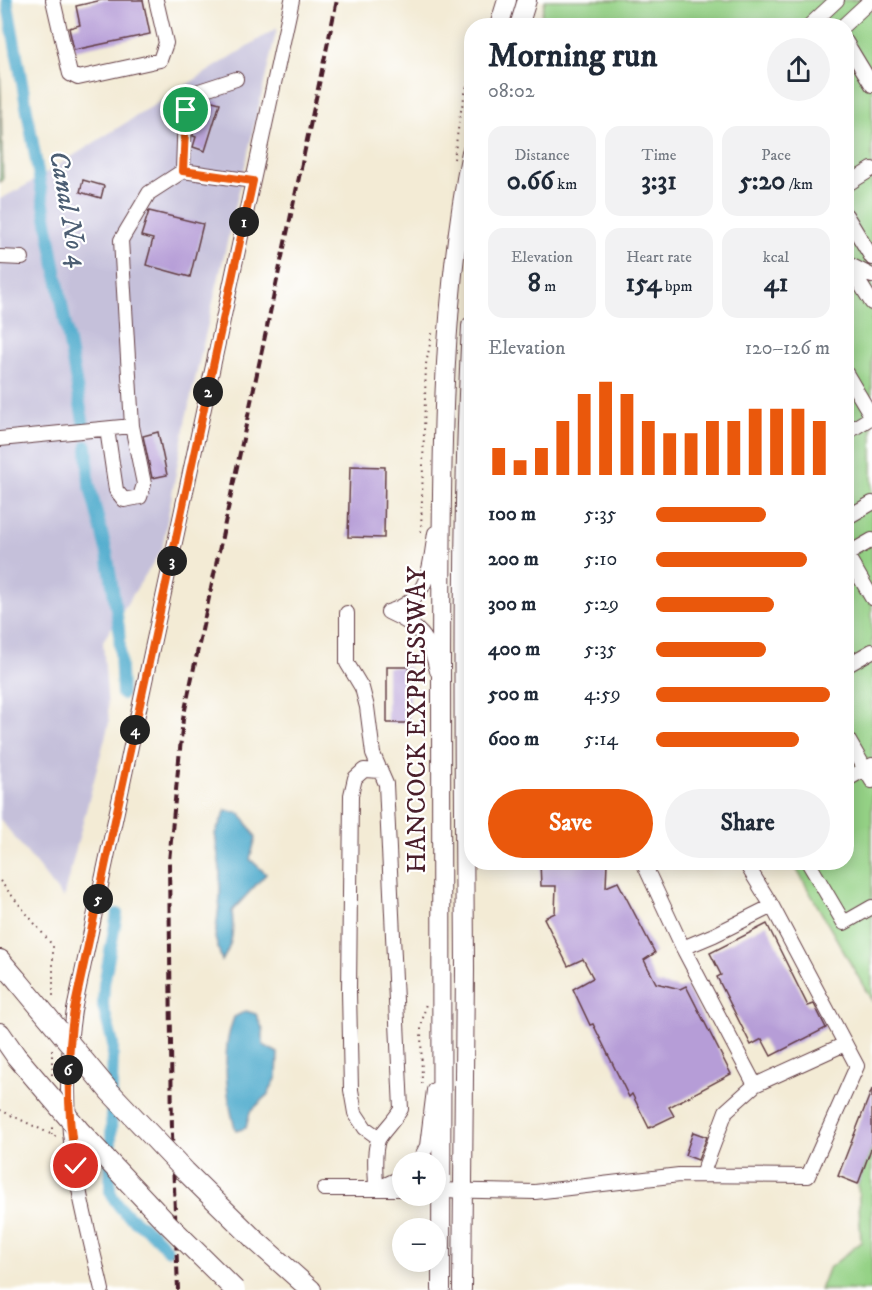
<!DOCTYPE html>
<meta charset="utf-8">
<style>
body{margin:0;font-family:"IM FELL DW Pica",serif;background:#f2f2f3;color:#1f2937;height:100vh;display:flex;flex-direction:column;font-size:22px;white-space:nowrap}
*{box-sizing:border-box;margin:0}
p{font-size:20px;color:#747a83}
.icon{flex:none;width:33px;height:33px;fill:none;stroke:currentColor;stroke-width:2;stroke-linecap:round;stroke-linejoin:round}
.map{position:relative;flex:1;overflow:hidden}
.side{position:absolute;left:464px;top:18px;width:390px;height:852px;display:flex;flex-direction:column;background:#fff;border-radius:24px;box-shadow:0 3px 15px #0003}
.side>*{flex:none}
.fabs{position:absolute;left:392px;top:1152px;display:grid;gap:12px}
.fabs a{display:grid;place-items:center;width:54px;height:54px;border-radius:50%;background:#fff;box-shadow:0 3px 15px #0003;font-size:30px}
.pin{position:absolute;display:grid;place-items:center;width:51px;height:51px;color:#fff;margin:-26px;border:3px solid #fff;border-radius:50%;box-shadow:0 2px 6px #0007}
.km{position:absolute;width:30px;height:30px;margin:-15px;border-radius:50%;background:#222;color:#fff;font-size:16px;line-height:30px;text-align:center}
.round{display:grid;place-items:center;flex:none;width:63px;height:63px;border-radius:32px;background:#f2f2f3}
.overview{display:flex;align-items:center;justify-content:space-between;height:102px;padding:0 24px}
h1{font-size:33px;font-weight:700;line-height:45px}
.metrics{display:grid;grid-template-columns:repeat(3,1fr);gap:9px;height:102px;padding:6px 24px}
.metrics div{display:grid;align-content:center;border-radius:15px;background:#f2f2f3;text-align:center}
.metrics b{font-size:26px;font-weight:700}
.metrics small{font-size:16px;font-weight:400}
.metrics p{font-size:16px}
.chart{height:168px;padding:12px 24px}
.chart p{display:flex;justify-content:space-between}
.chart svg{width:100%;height:108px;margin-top:6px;stroke:#ea580c;stroke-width:6}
.cta{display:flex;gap:12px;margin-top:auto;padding:12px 24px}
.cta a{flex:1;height:69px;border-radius:36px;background:#ea580c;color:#fff;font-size:24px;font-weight:700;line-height:69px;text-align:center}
.cta a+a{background:#f2f2f3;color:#1f2937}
ul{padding:0 24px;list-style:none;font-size:20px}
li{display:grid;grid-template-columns:96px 72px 1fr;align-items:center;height:45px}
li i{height:15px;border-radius:8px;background:#ea580c}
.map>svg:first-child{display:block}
.industrial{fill:#c5c0da}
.green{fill:#95d286;stroke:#707858;stroke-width:1.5}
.forest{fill:#78b473;stroke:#616a4f;stroke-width:1.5}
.water{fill:#4eaacc;stroke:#4c647c;stroke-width:1.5}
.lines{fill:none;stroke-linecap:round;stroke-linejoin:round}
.canal{stroke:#4eaacc;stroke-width:12}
.building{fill:#b69dd7}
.minor-casing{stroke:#633e44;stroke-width:16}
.major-casing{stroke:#633e44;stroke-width:20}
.highway-casing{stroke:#633e44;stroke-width:22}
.path{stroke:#633e44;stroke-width:2;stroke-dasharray:1.5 4.5;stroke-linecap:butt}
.minor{stroke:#fff;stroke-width:14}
.major{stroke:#fff;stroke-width:18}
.highway{stroke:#fff;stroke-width:20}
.rail{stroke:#4a1f2b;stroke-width:4;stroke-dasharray:9 4.5;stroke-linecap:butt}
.highway-bridge-casing{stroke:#633e44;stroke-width:22;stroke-linecap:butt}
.highway-bridge{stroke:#fff;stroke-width:20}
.route-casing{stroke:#fff;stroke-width:12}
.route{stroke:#ea580c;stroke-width:8}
.labels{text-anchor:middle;stroke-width:4.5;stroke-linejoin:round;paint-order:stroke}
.street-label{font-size:26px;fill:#4a1f2b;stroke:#fff}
.water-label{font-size:27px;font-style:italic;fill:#4c5e73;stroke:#fff}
</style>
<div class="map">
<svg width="872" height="1290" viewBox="0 0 872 1290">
<rect width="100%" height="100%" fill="#fff"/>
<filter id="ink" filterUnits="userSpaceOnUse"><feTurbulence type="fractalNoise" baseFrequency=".0167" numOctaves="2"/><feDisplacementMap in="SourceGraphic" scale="12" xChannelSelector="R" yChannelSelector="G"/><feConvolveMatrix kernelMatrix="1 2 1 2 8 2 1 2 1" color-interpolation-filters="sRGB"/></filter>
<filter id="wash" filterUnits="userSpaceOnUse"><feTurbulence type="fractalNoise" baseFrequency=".008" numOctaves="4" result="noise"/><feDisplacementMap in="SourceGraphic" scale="24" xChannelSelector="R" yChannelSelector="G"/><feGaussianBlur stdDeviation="1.35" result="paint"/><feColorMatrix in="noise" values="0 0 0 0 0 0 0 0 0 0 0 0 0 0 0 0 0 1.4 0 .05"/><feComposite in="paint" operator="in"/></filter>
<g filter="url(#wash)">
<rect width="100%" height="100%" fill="#f3ebd5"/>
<path class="industrial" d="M277,28L186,418L162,549L103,641L109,723L63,898L0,819V199L25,186Z"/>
<path class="green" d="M545,0H872V1001L793,863L846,862V26H539Z
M872,1146V1290H820L828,1269L861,1242L858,1184Z"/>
<path class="forest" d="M0,63L3,180L0,182Z"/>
<path class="water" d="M226,810L241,814L256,837L250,859L266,874L232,911C234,931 233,943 222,961L215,938L220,898V869L215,834Z
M246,1011L256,1014L263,1030V1045L278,1053L277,1077L267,1096L250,1112L246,1128L236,1131C228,1105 224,1072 227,1045C228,1035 231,1026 234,1017Z"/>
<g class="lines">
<path class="canal" d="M7,0L84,426
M87,446L89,483L107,553L119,628L122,694
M117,914L104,984L103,1006L113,1044L110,1191C123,1222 150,1224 167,1250"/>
</g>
<g id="blocks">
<path class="building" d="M102,0H143L150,34L74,50L69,28L80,25L76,6Z
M205,99L220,103L205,151L193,147L196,137L193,136V129L199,108L196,107L199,100Z
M83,180L104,186L101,198L80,192Z
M149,211L203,224L190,277L146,265L153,239L141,236Z
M158,432L167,475L152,478L143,436Z
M350,466L385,467L384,538L348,537Z
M387,667H409V723H387Z
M540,862H607L606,887L618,882L655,953L644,960L656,983L680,989L686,986L731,1074L669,1107L674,1116L649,1128L632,1094L629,1097L593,1024L590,1025L573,989L593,978L583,959L568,966L544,918L555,913L556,886H541Z
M767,924L808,1006L814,1004L826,1028L771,1056L762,1039L751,1045L717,977L721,975L710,953Z
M872,1089V1146L858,1184L838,1176Z
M693,1132L707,1137L698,1160L685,1155Z"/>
</g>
</g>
<g filter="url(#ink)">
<use href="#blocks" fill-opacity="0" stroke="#633e44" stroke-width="1.5"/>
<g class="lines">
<g class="minor-casing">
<path id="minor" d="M53,0L70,74L78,78L160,60L166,43L156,0
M809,26L837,0
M843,26L871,0
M846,42L872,85
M183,171L185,110L193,93L236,79
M846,185L872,169
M846,215L872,258
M0,257L22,258
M846,261L872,303
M850,265L872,276
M846,373L872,417
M107,429L116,490L124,500L140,497L144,484L132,426
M846,433L872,417
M0,439L132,426L121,240L149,193L183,171L253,181
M846,518L872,503
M846,555L872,540
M847,555L872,598
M388,612C430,599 429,570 435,533
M388,612C419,626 430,637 437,671
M347,613V663L362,688L367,707L373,754L386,784L401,1109C395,1120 381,1133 378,1140C373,1155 376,1174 376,1189L402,1177
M846,666L872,651
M846,736L872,781
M846,780L872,765
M643,862L683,948L755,1085L726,1111L702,1175
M808,862L844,923L872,907
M683,948L714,935L772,906
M755,1085L845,1044
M379,1138L365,1128L355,1113L351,1090L349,991L351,795L355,778L364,770L381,771
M419,1162L427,1146L434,1090
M324,1189H402
M435,1190L535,1192L679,1175L808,1176L857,1066L772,906L745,862
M102,1290C90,1238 76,1186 70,1133C66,1092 68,1051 74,1010L292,0"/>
</g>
<g class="major-casing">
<path id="major" d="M499,26L507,0
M519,26L527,0
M441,1290C442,1080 441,870 441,660C442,491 438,318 471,152
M462,1290C462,1183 465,1077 465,970C464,756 460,541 471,326"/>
</g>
<g class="highway-casing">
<path id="highway" d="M0,960L18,981
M0,1033L16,1056
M254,1239L311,1290"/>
</g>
<path class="path" d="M454,159L460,115L471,68
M421,532L426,364L433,329
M0,881L53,946V1000
M52,1075V1048
M422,1084L421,1028L426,1003
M0,1110L57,1137
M52,1135V1123"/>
<use href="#minor" class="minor"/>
<use href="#major" class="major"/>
<use href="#highway" class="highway"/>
<path class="rail" d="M178,1290L172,1134L169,861L183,719L337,0"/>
<g class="highway-bridge-casing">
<path id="highway-bridge" d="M18,981L110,1092L185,1171L254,1239
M16,1056L79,1130L163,1219L235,1290"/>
</g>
<use href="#highway-bridge" class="highway-bridge"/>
</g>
</g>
<g class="lines" filter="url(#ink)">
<g class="route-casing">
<path id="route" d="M76,1166C67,1114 66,1063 74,1010L253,181L183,171L186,110"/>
</g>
<use href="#route" class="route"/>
</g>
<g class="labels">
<g class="street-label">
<text transform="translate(416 720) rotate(-90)" y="9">HANCOCK EXPRESSWAY</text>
</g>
<g class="water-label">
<text transform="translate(69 209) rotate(80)" y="9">Canal No 4</text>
</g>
</g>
</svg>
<div class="fabs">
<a>+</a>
<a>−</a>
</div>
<div class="pin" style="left:186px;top:110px;background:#1e9e55"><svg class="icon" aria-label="arrive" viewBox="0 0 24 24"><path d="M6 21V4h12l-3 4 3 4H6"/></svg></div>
<div class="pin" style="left:76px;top:1166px;background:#d93025"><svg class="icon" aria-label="check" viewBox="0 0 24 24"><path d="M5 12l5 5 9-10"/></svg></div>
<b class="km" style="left:244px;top:222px">1</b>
<b class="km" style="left:208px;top:392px">2</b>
<b class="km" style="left:172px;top:561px">3</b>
<b class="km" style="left:135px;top:730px">4</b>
<b class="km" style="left:98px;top:899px">5</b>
<b class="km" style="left:68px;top:1070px">6</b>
<section class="side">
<div class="overview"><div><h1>Morning run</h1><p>08:02</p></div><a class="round"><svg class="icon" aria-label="share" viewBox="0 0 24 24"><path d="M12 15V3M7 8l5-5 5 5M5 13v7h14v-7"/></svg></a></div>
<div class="metrics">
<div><p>Distance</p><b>0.66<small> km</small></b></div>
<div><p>Time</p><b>3:31</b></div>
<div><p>Pace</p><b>5:20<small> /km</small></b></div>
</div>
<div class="metrics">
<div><p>Elevation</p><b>8<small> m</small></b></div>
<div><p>Heart rate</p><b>154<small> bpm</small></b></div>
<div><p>kcal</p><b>41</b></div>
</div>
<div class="chart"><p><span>Elevation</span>120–126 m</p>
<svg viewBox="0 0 160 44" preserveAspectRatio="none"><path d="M5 44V33M15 44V38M25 44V33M35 44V22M45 44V11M55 44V6M65 44V11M75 44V22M85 44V27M95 44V27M105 44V22M115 44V22M125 44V17M135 44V17M145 44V17M155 44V22"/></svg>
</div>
<ul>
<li><b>100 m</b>5:35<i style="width:63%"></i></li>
<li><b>200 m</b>5:10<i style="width:87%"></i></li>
<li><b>300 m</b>5:29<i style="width:68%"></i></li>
<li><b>400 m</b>5:35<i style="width:63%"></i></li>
<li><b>500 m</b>4:59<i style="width:100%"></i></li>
<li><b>600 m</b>5:14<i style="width:82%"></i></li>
</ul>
<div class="cta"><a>Save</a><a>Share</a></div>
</section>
</div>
